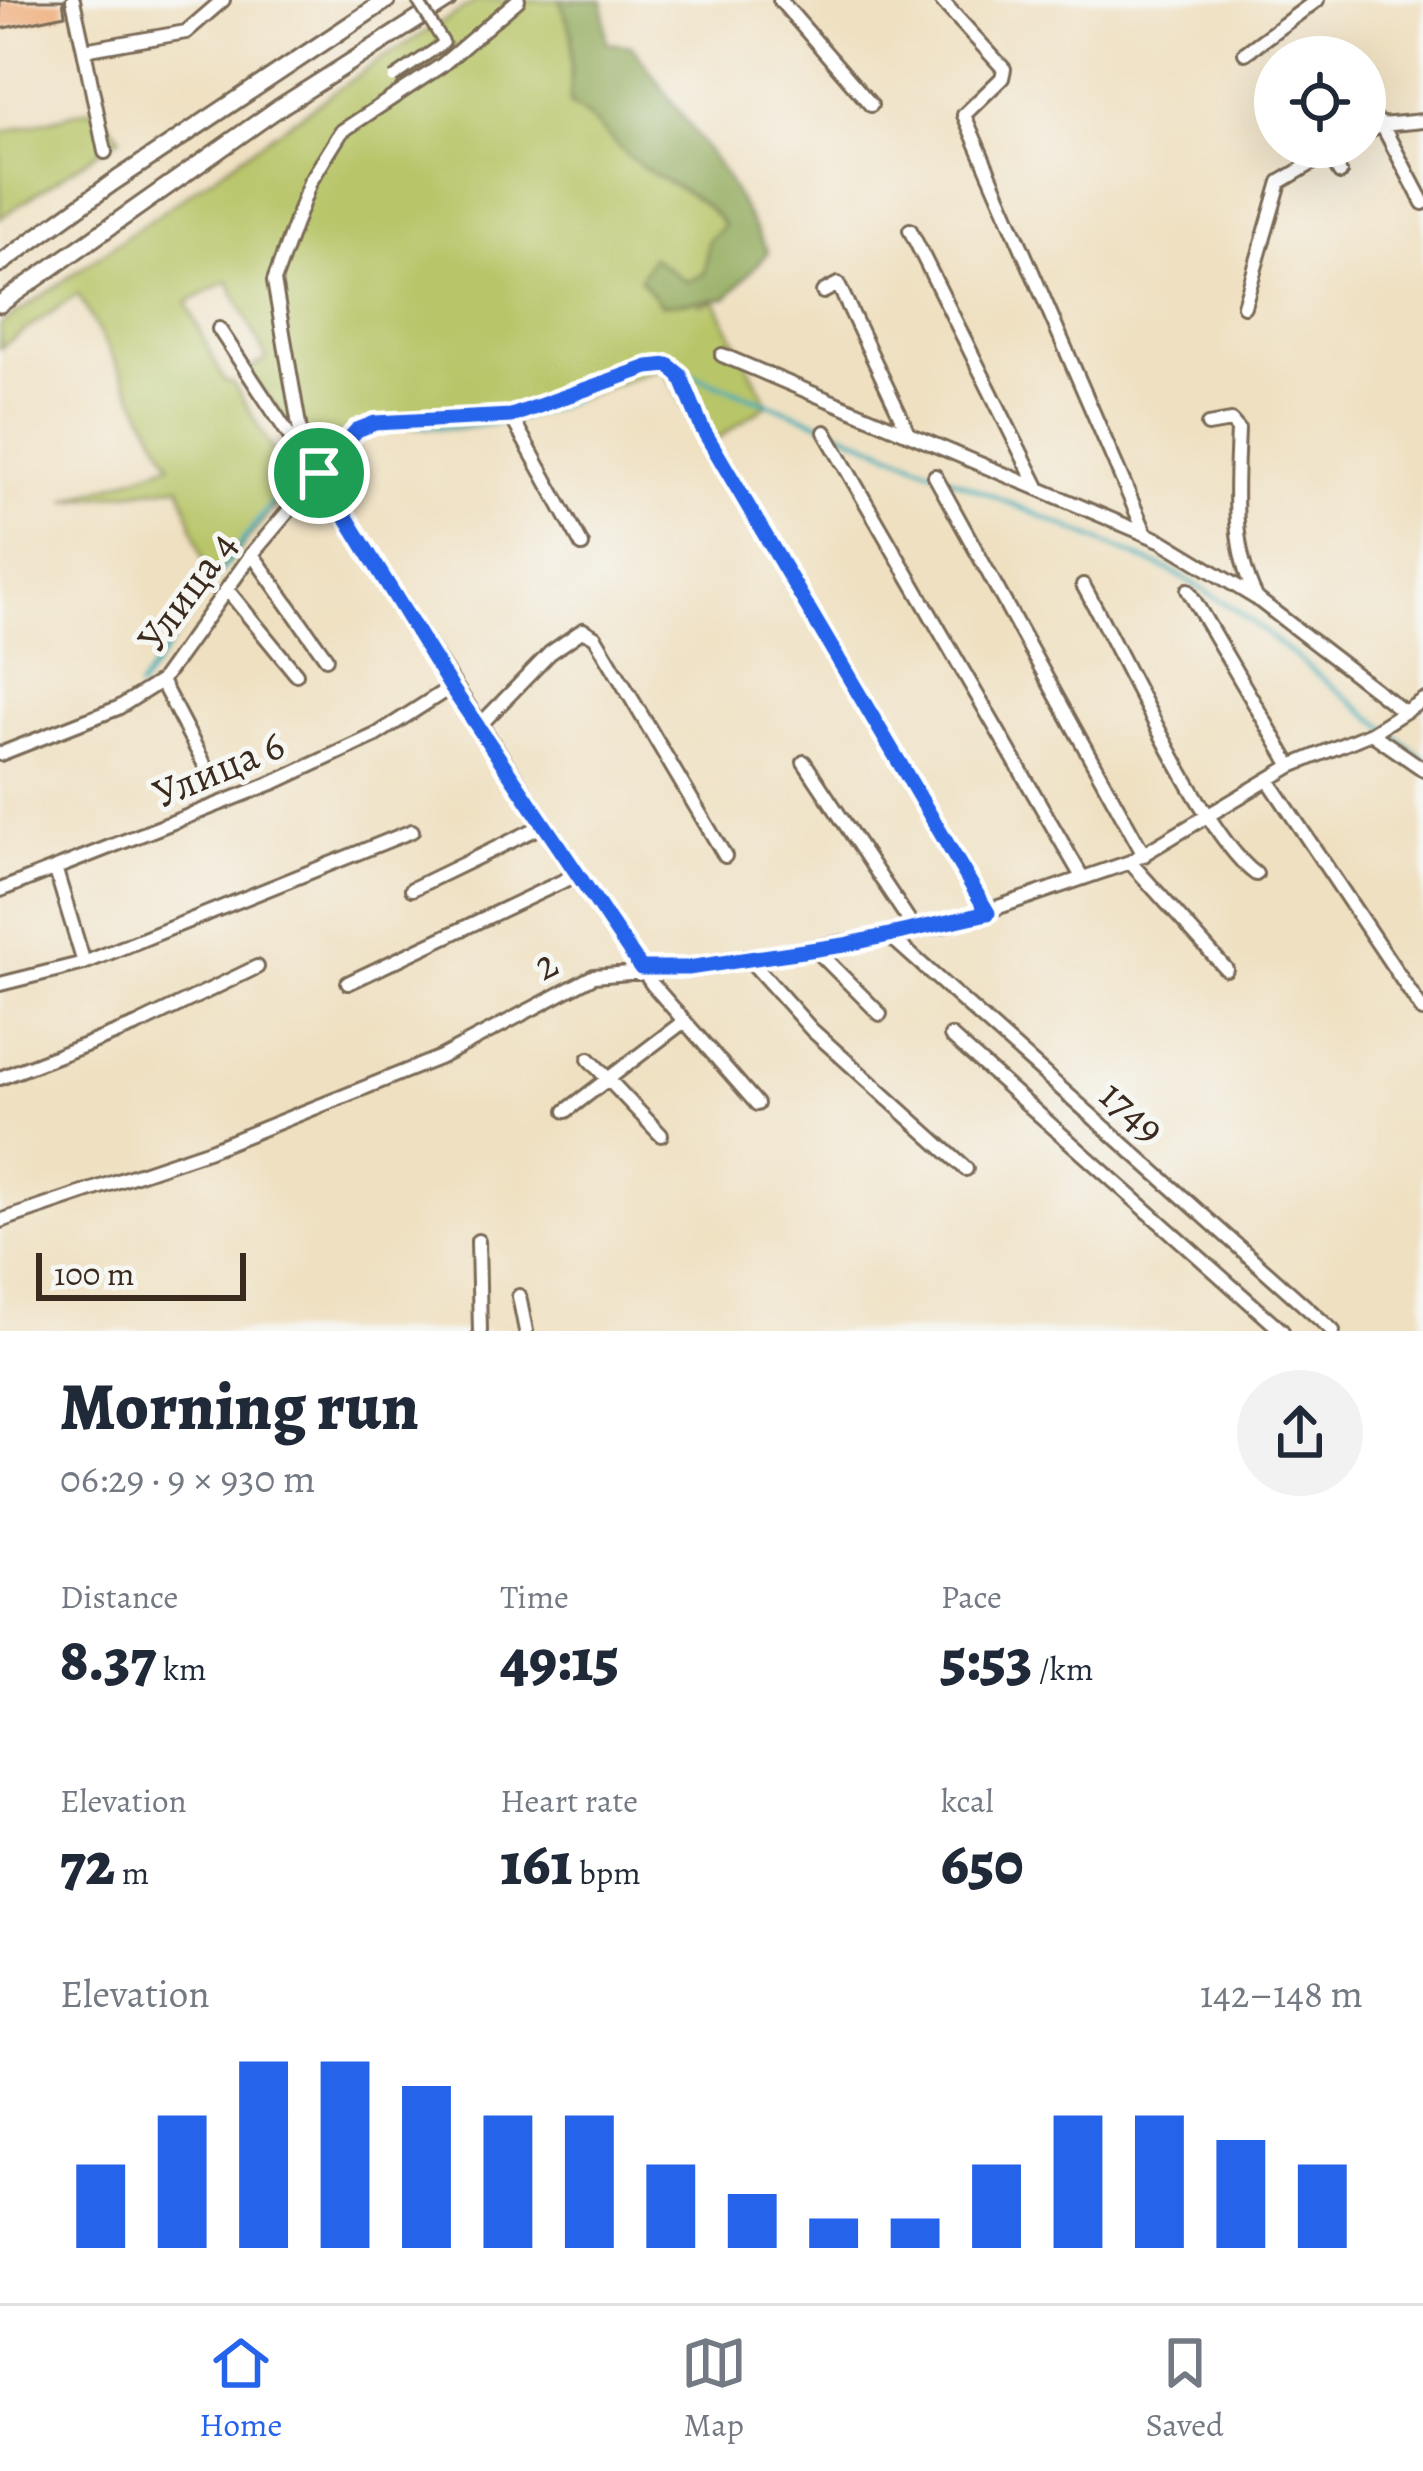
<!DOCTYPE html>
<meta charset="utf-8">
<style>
body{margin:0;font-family:Alegreya,serif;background:#f2f2f3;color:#1f2937;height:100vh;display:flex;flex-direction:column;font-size:45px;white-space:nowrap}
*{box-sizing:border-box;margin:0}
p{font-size:39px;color:#747a83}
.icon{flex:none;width:66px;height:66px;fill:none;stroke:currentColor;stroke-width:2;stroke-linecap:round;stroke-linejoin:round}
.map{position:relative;height:1331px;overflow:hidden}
.details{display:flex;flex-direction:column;background:#fff;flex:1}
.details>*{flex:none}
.tools{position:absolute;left:1254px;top:36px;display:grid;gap:24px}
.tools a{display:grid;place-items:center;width:132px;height:132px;border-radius:50%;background:#fff;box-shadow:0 12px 48px #0002;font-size:60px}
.scale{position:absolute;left:36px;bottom:30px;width:210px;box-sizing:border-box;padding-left:12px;border:6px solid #3b2a1e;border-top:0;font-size:33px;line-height:42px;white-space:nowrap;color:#3b2a1e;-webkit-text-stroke:9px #f6f6f2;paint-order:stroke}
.pin{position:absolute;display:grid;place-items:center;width:102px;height:102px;color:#fff;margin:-51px;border:6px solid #fff;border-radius:50%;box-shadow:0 3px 12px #0007}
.round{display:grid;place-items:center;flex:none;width:126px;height:126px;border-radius:63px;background:#f2f2f3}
.headline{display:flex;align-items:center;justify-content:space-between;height:204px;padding:0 60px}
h1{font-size:66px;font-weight:800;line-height:90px}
.stats{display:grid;grid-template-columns:repeat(3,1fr);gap:18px;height:204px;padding:12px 60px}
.stats div{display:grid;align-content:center}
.stats b{font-size:60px;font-weight:800}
.stats small{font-size:33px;font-weight:400}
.stats p{font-size:33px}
.chart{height:336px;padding:24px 60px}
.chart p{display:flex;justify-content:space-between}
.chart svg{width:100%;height:216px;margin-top:12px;stroke:#2563eb;stroke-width:6}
.menu{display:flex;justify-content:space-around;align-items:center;height:168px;border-top:3px solid #e0e1e3;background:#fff;font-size:33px;color:#747a83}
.menu a{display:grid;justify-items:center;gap:6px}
.menu .current{color:#2563eb}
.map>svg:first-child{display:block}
.green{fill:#b8c567;stroke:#7a7842;stroke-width:3}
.forest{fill:#92aa5c;stroke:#666a3d;stroke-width:3}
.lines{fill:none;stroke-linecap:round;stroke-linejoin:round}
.stream{stroke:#3aabb7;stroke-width:4.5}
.building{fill:#efa974}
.minor-casing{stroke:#7a6a57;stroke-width:18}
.tertiary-casing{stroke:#7a6a57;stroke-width:21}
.minor{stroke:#fff;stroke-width:12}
.tertiary{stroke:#fff;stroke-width:15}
.pedestrian-bridge-casing{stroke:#7a6a57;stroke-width:15;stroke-linecap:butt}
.pedestrian-bridge{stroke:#fff;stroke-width:9}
.route-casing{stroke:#fff;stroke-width:24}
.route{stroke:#2563eb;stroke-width:15}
.labels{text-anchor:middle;stroke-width:10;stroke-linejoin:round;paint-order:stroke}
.street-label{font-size:42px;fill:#3b2a1e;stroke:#f6f6f2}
</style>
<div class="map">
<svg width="1423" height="1331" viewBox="0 0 1423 1331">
<rect width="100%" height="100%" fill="#f6f6f2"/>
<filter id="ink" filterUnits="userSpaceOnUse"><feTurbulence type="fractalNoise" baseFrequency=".00833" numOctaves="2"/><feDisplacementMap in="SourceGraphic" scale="24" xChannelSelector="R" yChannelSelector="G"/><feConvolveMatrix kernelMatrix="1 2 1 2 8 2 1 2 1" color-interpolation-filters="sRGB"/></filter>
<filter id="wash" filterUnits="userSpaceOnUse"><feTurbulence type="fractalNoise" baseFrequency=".004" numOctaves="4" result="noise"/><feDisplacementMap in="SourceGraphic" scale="48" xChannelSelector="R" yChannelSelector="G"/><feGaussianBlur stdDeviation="2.7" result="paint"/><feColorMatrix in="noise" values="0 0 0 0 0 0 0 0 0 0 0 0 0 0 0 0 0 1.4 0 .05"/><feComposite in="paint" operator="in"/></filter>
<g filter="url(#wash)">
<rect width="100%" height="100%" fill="#efe0c1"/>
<path class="green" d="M478,0H560L572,34L570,104C597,120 604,134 626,154C658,183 698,190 725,226L708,241L705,273L687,282L671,270L701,305L715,301L768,404L707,446L663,367L514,421L459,429L361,425L310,451L247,371L267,359L228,281L187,303L224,381L233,383L293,484L211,585L180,486L66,501L171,464L78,294L0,348V325L383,58Z
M96,108L121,137L0,218V133Z"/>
<path class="forest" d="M560,0H603L607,43L632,46L723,172L768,252L727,298L661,305L640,279L652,257L687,282L705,273L708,241L724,225C698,190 658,183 626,154C604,134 597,120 570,104L572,34Z"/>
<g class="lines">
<path class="stream" d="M685,372L820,423L1171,571L1235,609L1423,758
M420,426C474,430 523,422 572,400
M138,689C191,619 277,472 350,431"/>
</g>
<g id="blocks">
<path class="building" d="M0,0H63L65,15L0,29Z"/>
</g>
</g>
<g filter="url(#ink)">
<use href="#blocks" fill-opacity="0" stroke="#7a6a57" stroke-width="3"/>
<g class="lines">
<g class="minor-casing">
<path id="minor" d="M73,0L84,50L186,32L223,0
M780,0L871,105
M941,0L1004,69L1002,78L964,115L1145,532
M84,50L105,152
M1245,53L1317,0
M1365,110L1382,125L1423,203
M1365,133L1382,125L1423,121
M1325,148L1340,173
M910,230L1039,489
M823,292L838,284L909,434
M1244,306L1280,182L1339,147
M219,329L652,984L757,1104
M722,355L1162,541L1256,598L1403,711
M511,416L582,545
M1208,425L1231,421L1238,429C1236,486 1230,545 1256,597
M825,432L1082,877
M303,448L274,281L310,182L342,131L442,65L518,0
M935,476L1144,855
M252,554L326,658
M1083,585C1121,651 1203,836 1256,874
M1188,590L1291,766
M229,592L296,674
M161,681L211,777
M478,727L550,653L583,630L595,637L725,856
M1371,733L1423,769
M0,754L118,708L161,681L252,554L357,430L375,423L511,416L648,367L668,365L680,375L702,428L988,912
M804,762L916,931
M1269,781L1423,1011
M1130,862L1226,969
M56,871L84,963
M412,889L544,825
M0,890L275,782L376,735L451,687
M891,937L1333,1331
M815,949L880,1014
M747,957L812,1030L966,1169
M348,983L578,874
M0,984L84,963L412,831
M951,1036L1282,1331
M589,1059L661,1135
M0,1078L137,1025L257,967
M566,1111L683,1022
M0,1221L210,1150L441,1057L594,976L688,968L943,926L1130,862L1291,766L1371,733L1423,700
M478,1241L480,1331
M519,1296L526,1331"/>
</g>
<g class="tertiary-casing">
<path id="tertiary" d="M0,264L112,183L387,0
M0,304L280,107L448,0"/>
</g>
<use href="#minor" class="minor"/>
<use href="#tertiary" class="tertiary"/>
<g class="pedestrian-bridge-casing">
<path id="pedestrian-bridge" d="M393,78L444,43L417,0"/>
</g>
<use href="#pedestrian-bridge" class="pedestrian-bridge"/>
</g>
</g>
<g class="lines" filter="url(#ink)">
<g class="route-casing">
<path id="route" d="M668,365L680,375L702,428L988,913L844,945L688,968H641L451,687L319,473L357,430L375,423L511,416L648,367Z"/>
</g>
<use href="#route" class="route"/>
</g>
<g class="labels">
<g class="street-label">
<text transform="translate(186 591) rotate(-54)" y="15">Улица 4</text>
<text transform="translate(218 768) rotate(-23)" y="15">Улица 6</text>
<text transform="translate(545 963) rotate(-27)" y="15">2</text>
<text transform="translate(1133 1111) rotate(42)" y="15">1749</text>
</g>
</g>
</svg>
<div class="tools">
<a><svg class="icon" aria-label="locate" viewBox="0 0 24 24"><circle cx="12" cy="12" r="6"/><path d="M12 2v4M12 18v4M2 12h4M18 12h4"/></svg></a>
</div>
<div class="scale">100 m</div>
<div class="pin" style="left:319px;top:473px;background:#1e9e55"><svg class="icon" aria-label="arrive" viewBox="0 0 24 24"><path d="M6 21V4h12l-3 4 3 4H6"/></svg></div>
</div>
<section class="details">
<div class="headline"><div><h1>Morning run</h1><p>06:29 · 9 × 930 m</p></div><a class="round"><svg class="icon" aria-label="share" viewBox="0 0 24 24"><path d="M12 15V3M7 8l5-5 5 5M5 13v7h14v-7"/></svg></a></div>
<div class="stats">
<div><p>Distance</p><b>8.37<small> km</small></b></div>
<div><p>Time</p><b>49:15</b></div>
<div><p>Pace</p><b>5:53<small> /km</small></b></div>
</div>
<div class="stats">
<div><p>Elevation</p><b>72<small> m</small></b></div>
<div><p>Heart rate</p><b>161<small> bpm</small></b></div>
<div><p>kcal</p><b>650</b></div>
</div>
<div class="chart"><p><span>Elevation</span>142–148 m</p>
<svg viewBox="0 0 160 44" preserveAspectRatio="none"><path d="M5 44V27M15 44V17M25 44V6M35 44V6M45 44V11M55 44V17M65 44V17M75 44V27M85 44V33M95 44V38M105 44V38M115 44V27M125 44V17M135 44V17M145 44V22M155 44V27"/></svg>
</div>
</section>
<nav class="menu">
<a class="current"><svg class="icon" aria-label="home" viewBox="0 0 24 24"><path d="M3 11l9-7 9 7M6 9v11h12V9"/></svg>Home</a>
<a><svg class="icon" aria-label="map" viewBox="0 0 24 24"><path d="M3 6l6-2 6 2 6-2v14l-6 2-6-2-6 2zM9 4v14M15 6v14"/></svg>Map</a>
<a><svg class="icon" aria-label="saved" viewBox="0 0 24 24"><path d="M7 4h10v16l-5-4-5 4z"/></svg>Saved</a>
</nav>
